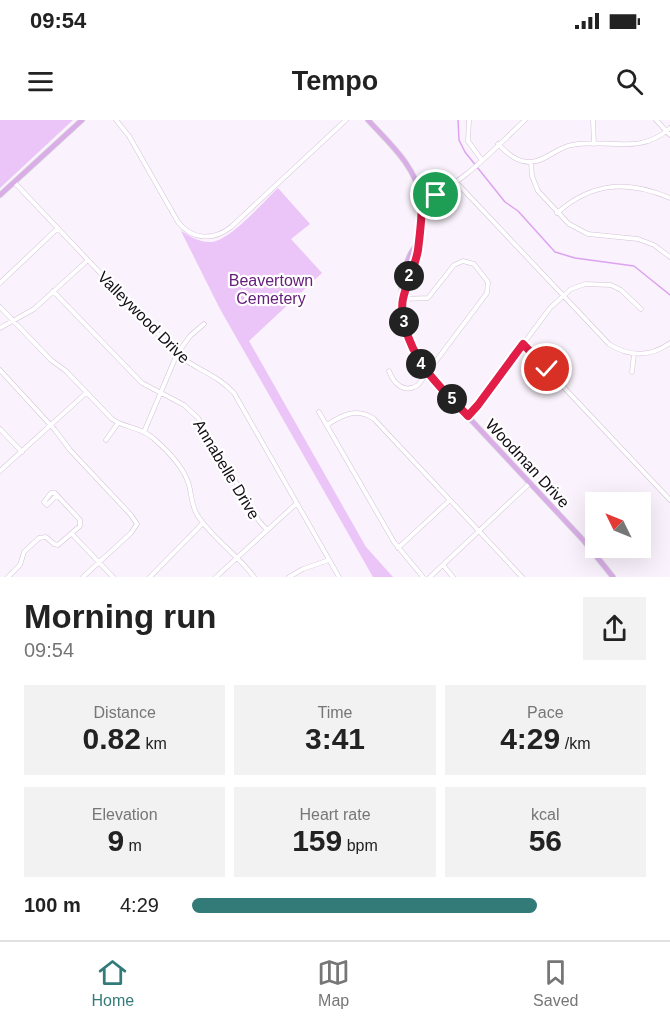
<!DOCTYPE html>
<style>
body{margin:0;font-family:Arial,sans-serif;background:#f2f2f2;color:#222;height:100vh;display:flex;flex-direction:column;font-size:22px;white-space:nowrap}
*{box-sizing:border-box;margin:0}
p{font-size:20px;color:#767676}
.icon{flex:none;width:33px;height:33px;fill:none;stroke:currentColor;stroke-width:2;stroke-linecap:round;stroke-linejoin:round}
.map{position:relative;height:457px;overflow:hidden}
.details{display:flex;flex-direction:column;background:#fff;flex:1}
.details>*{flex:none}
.needle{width:39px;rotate:313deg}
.controls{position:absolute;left:585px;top:372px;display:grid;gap:12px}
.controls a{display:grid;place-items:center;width:66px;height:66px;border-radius:0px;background:#fff;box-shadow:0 6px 24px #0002;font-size:30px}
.pin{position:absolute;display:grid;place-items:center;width:51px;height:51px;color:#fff;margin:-26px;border:3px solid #fff;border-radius:50%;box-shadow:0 2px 6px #0007}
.km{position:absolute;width:30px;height:30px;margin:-15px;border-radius:50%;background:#222;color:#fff;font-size:16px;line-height:30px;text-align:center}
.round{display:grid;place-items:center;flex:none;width:63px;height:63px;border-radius:0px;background:#f2f2f2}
.head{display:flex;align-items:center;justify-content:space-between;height:102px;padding:0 24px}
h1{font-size:33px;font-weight:800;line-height:45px}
.figures{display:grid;grid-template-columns:repeat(3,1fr);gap:9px;height:102px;padding:6px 24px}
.figures div{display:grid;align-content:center;border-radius:0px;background:#f2f2f2;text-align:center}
.figures b{font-size:30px;font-weight:800}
.figures small{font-size:16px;font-weight:400}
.figures p{font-size:16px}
ul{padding:0 24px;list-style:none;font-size:20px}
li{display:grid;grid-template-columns:96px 72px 1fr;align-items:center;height:45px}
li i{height:15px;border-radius:8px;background:#327b79}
.status{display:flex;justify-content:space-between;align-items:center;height:42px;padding:0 30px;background:#fff;direction:ltr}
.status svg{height:16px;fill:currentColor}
header{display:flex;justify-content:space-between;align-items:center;height:78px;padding:0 24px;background:#fff;font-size:27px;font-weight:800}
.dock{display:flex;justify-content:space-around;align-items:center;height:84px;border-top:2px solid #e0e0e0;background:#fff;font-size:16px;color:#767676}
.dock a{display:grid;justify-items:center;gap:3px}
.dock .selected{color:#327b79}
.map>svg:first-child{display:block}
.green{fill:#ebc4f8}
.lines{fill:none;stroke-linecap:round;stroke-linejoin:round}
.stream{stroke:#dda3f1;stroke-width:1.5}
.minor-casing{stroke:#d3c1d9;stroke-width:5}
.major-casing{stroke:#d5d3d5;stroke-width:6}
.minor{stroke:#fff;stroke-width:4}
.major{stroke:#daade9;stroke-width:4.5}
.route-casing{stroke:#fff;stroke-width:12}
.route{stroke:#e11d48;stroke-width:8}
.labels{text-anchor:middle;stroke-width:4.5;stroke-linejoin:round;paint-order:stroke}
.park-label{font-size:16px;fill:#66207b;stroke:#fff}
.street-label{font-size:16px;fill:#130d15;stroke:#fff}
</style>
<div class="status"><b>09:54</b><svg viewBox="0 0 49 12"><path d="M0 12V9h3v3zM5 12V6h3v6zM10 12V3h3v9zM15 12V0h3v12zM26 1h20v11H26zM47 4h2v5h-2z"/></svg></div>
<header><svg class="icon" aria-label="menu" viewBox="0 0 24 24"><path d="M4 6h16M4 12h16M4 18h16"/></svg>Tempo<svg class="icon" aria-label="search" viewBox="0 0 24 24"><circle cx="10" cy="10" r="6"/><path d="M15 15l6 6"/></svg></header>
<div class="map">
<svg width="670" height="457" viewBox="0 0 670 457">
<rect width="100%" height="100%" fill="#faf2fc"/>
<path class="green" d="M0,0H73L0,68Z
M278,68L310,104L291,119L322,153L249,221L366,427L393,457H373L220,189L181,111C191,117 201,123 212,122C232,119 263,82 278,68Z"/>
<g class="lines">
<path class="stream" d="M458,0L459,20L465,32L505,82L518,91L555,132L575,138L634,146L670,175"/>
<g class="minor-casing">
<path id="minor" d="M116,0L129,16L178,102C192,120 213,121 231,107L346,0
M469,0L468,21L481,39
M593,0L594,24
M656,0L670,15
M498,24C507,33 516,42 530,42C545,42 557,27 572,25C608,18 639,36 670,8
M531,42L532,56L538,71L569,104L588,114L638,119L654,125L670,137
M14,62L177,234C196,250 215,253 234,273L339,457
M456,62L609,224C629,237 651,237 670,223
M422,80C459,68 496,27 525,0
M557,93C592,62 627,60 670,78
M0,163L58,108
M53,171L142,263L184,285L198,298L259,401L267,410
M0,187L51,240L66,251L112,299C124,308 141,307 153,318C167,330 184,347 189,365C192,376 191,386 198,396C213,419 238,435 254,457
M0,208L34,189L88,140
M523,224L670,380
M0,250L55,310L70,330L131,395L137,404L131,413L83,457
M389,251C394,264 404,274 418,265L487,173L488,162L474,144L463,141L454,145L428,178L403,179
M632,252L634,234
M319,292L394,422L423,457
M468,296L478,285L550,188L571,169L585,164L611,165L621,170L641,189
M327,305C342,295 357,287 374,299L522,457
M0,309L22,332
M144,312L177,234L190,216L204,204
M106,320L118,303
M0,351L86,273
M72,414L113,457
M398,428L450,380
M443,445L453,457
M8,457L20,445L24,432L39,418L46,417L54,424L58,425L80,406V400C72,391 63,382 55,373H51L44,382L47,385L57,375
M150,457L203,403
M216,457L297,383
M289,457L303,449L329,440
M430,457L530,363"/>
</g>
<g class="major-casing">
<path id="major" d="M368,0C389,23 416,46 421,79C424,95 419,109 417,124C415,144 405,162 403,182C399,209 414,237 431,257L584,421L613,457
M0,75L82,0
M403,179C398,166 407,134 417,125"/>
</g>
<use href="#minor" class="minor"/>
<use href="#major" class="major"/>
</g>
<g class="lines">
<g class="route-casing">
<path id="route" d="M436,75L422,80C422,97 420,114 418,130C416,144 406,164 403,179C401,188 403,198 405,206C414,244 442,269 468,296L478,285L523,224L547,249"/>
</g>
<use href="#route" class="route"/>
</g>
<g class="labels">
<g class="park-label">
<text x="271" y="166">Beavertown<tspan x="271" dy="18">Cemetery</tspan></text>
</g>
<g class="street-label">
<text transform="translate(144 197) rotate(45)" y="6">Valleywood Drive</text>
<text transform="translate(528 343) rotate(47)" y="6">Woodman Drive</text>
<text transform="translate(227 349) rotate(59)" y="6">Annabelle Drive</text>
</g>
</g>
</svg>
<div class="controls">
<a><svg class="needle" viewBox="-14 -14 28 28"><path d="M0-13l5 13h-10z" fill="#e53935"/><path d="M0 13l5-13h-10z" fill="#767676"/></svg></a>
</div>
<div class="pin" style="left:436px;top:75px;background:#1e9e55"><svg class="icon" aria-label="arrive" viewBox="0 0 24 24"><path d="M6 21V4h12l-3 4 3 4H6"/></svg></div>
<div class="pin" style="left:547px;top:249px;background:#d93025"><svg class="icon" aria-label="check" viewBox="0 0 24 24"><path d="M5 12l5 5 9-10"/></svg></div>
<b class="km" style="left:409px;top:156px">2</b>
<b class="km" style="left:404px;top:202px">3</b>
<b class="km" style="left:421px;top:244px">4</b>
<b class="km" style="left:452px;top:279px">5</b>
</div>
<section class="details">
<div class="head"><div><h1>Morning run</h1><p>09:54</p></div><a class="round"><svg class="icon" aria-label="share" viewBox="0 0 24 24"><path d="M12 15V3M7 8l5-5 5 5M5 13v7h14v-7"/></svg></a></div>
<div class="figures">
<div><p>Distance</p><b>0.82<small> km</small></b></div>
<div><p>Time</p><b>3:41</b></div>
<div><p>Pace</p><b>4:29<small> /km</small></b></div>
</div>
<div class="figures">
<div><p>Elevation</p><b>9<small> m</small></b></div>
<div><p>Heart rate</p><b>159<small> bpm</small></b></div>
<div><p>kcal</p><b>56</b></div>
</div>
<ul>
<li><b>100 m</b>4:29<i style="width:76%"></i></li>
</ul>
</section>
<nav class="dock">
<a class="selected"><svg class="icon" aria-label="home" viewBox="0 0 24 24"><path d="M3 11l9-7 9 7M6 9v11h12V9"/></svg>Home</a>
<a><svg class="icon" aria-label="map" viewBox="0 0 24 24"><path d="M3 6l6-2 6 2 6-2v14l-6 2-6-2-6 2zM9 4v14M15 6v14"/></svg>Map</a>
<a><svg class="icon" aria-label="saved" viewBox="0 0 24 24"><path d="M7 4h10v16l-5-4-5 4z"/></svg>Saved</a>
</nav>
